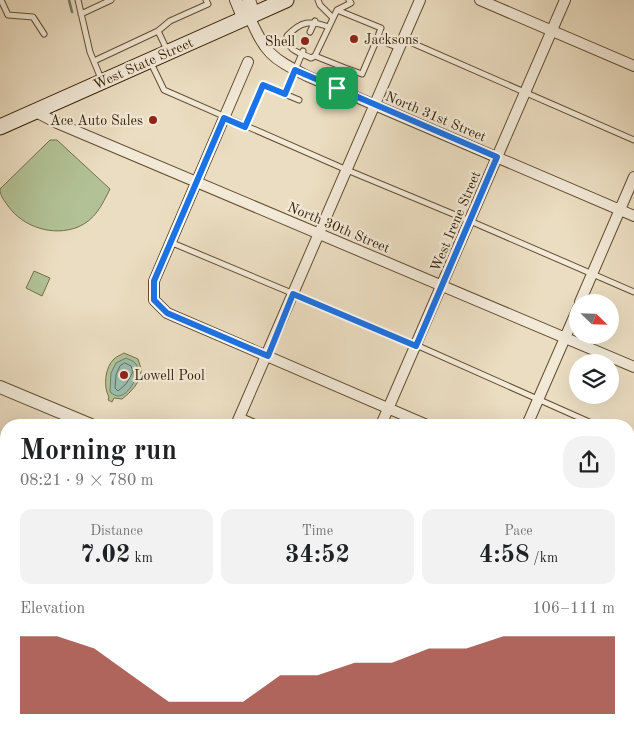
<!DOCTYPE html>
<meta charset="utf-8">
<style>
body{margin:0;font-family:"Old Standard TT",serif;background:#f2f2f2;color:#202124;height:100vh;display:flex;flex-direction:column;font-size:19px;white-space:nowrap}
*{box-sizing:border-box;margin:0}
p{font-size:16px;color:#757577}
.icon{flex:none;width:28px;height:28px;fill:none;stroke:currentColor;stroke-width:2;stroke-linecap:round;stroke-linejoin:round}
.map{position:relative;flex:1;overflow:hidden}
.details{position:absolute;left:0px;top:419px;width:635px;height:321px;display:flex;flex-direction:column;background:#fff;border-radius:20px 20px 0 0;box-shadow:0 5px 20px #0002}
.details>*{flex:none}
.needle{width:32px;rotate:113deg}
.buttons{position:absolute;left:569px;top:294px;display:grid;gap:10px}
.buttons a{display:grid;place-items:center;width:50px;height:50px;border-radius:50%;background:#fff;box-shadow:0 5px 20px #0002;font-size:25px}
.pin{position:absolute;display:grid;place-items:center;width:42px;height:42px;color:#fff;margin:-21px;border-radius:10px;box-shadow:0 2px 8px #0006}
.round{display:grid;place-items:center;flex:none;width:52px;height:52px;border-radius:20px;background:#f2f2f2}
.headline{display:flex;align-items:center;justify-content:space-between;height:85px;padding:0 20px}
h1{font-size:28px;font-weight:700;line-height:38px}
.figures{display:grid;grid-template-columns:repeat(3,1fr);gap:8px;height:85px;padding:5px 20px}
.figures div{display:grid;align-content:center;border-radius:12px;background:#f2f2f2;text-align:center}
.figures b{font-size:25px;font-weight:700}
.figures small{font-size:14px;font-weight:400}
.figures p{font-size:14px}
.chart{height:140px;padding:10px 20px}
.chart p{display:flex;justify-content:space-between}
.chart svg{width:100%;height:90px;margin-top:5px;fill:#8f2418;opacity:.7}
.map>svg:first-child{display:block}
.green{fill:#b2c296;stroke:#73704c}
.water{fill:#99bcae;stroke:#717d69}
.lines{fill:none;stroke-linecap:round;stroke-linejoin:round}
.shore{stroke:#666d58;stroke-width:1}
.stream{stroke:#717d69;stroke-width:2.5}
.service-casing{stroke:#624e32;stroke-width:7}
.minor-casing{stroke:#624e32;stroke-width:12}
.tertiary-casing{stroke:#624e32;stroke-width:14}
.secondary-casing{stroke:#341e02;stroke-width:17}
.service{stroke:#f2e9d7;stroke-width:5}
.minor{stroke:#f2e9d7;stroke-width:10}
.tertiary{stroke:#f2e9d7;stroke-width:12}
.secondary{stroke:#f2e9d7;stroke-width:15}
.route-casing{stroke:#fff;stroke-width:10}
.route{stroke:#1a73e8;stroke-width:6}
.poi-dot{fill:#8f2418;stroke:#f2e9d7;stroke-width:2}
.labels{text-anchor:middle;stroke-width:4.5;stroke-linejoin:round;paint-order:stroke}
.poi-label{font-size:14px;fill:#341e02;stroke:#f2e9d7;text-anchor:start}
.street-label{font-size:14px;fill:#341e02;stroke:#f2e9d7}
</style>
<div class="map">
<svg width="634" height="739" viewBox="0 0 634 739">
<rect width="100%" height="100%" fill="#ebddc1"/>
<filter id="stains"><feTurbulence type="fractalNoise" baseFrequency=".004" numOctaves="4"/><feColorMatrix values="0 0 0 0 .2 0 0 0 0 .09 0 0 0 0 .02 0 0 0 .5 -.17"/></filter>
<radialGradient id="worn" r=".72"><stop offset=".6" stop-color="#630" stop-opacity="0"/><stop offset="1" stop-color="#630" stop-opacity=".3"/></radialGradient>
<path class="green" d="M50,140H57L110,189C102,205 95,220 78,227C53,237 23,227 8,206C4,200 0,196 0,189Z
M34,271L50,278L42,296L26,288Z
M124,353L138,359C139,363 141,367 141,371C141,382 130,393 122,399L114,398L112,402L108,400L109,397C103,387 105,367 114,359C117,356 121,355 124,353Z"/>
<path class="water" d="M126,358C130,360 134,361 136,364C142,373 128,397 118,396C116,396 113,394 111,393L110,391L111,373L116,363Z"/>
<g class="lines">
<path class="shore" d="M125,363L131,366L133,372L126,384L118,391L115,388L116,375L120,366Z"/>
<path class="stream" d="M69,0L72,12"/>
<g class="service-casing">
<path id="service" d="M1,0L8,15L33,17L44,34
M78,0L90,52L102,81
M318,0L320,5L333,18
M337,10L381,28L377,39L399,48
M81,14L111,0
M310,32L315,21
M403,39L634,140
M168,52L158,31L170,21L208,4L206,0
M315,56L311,58C299,52 288,52 287,36C301,21 310,20 329,27
M94,61L158,31
M151,63L164,90L347,170L470,221L634,292
M345,68L362,74L377,39
M337,88L345,68L315,56L337,10L351,3L349,0
M285,94L303,51
M245,127L263,85L299,100
M170,242L416,345L596,425
M240,416L261,425
M629,439L634,441
M0,458L6,461
M629,583L634,586
M0,602L6,604"/>
</g>
<g class="minor-casing">
<path id="minor" d="M480,0L634,66
M249,16C266,54 270,57 307,76L634,216
M248,62L154,281V300L167,313L427,425
M34,111L57,123L634,367
M580,302L634,177
M236,425L420,0
M381,425L565,0
M527,425L578,308
M629,526L634,513
M0,531L6,534
M0,635L6,621
M0,674L6,677
M139,734L151,739
M100,739L103,734
M245,739L248,734
M532,739L535,734"/>
</g>
<g class="tertiary-casing">
<path id="tertiary" d="M236,0L241,12L249,16L251,6L249,0
M0,387L91,425
M629,658L634,660"/>
</g>
<g class="secondary-casing">
<path id="secondary" d="M0,127L286,0"/>
</g>
<use href="#service" class="service"/>
<use href="#minor" class="minor"/>
<use href="#tertiary" class="tertiary"/>
<use href="#secondary" class="secondary"/>
</g>
<g class="lines">
<g class="route-casing">
<path id="route" d="M295,70L497,157L416,346L293,294L268,356L167,313L154,300V281L224,118L245,127L263,85L285,94Z"/>
</g>
<use href="#route" class="route"/>
</g>
<g class="poi-dot">
<circle cx="354" cy="39" r="5"/>
<circle cx="305" cy="41" r="5"/>
<circle cx="153" cy="120" r="5"/>
<circle cx="124" cy="375" r="5"/>
</g>
<g class="labels">
<g class="poi-label">
<text x="364" y="44">Jacksons</text>
<text x="295" y="46" text-anchor="end">Shell</text>
<text x="143" y="125" text-anchor="end">Ace Auto Sales</text>
<text x="134" y="380">Lowell Pool</text>
</g>
<g class="street-label">
<text transform="translate(143 63) rotate(-24)" y="5">West State Street</text>
<text transform="translate(436 116) rotate(23)" y="5">North 31st Street</text>
<text transform="translate(455 221) rotate(-67)" y="5">West Irene Street</text>
<text transform="translate(339 227) rotate(23)" y="5">North 30th Street</text>
</g>
</g>
<rect width="100%" height="100%" filter="url(#stains)"/>
<rect width="100%" height="100%" fill="url(#worn)"/>
</svg>
<div class="buttons">
<a><svg class="needle" viewBox="-14 -14 28 28"><path d="M0-13l5 13h-10z" fill="#e53935"/><path d="M0 13l5-13h-10z" fill="#757577"/></svg></a>
<a><svg class="icon" aria-label="layers" viewBox="0 0 24 24"><path d="M12 4l9 5-9 5-9-5zM3 14l9 5 9-5"/></svg></a>
</div>
<div class="pin" style="left:337px;top:88px;background:#1e9e55"><svg class="icon" aria-label="arrive" viewBox="0 0 24 24"><path d="M6 21V4h12l-3 4 3 4H6"/></svg></div>
<section class="details">
<div class="headline"><div><h1>Morning run</h1><p>08:21 · 9 × 780 m</p></div><a class="round"><svg class="icon" aria-label="share" viewBox="0 0 24 24"><path d="M12 15V3M7 8l5-5 5 5M5 13v7h14v-7"/></svg></a></div>
<div class="figures">
<div><p>Distance</p><b>7.02<small> km</small></b></div>
<div><p>Time</p><b>34:52</b></div>
<div><p>Pace</p><b>4:58<small> /km</small></b></div>
</div>
<div class="chart"><p><span>Elevation</span>106–111 m</p>
<svg viewBox="0 0 160 44" preserveAspectRatio="none"><path d="M0 44V6L10 6L20 12L30 25L40 38L50 38L60 38L70 25L80 25L90 19L100 19L110 12L120 12L130 6L140 6L150 6L160 6V44z"/></svg>
</div>
</section>
</div>
